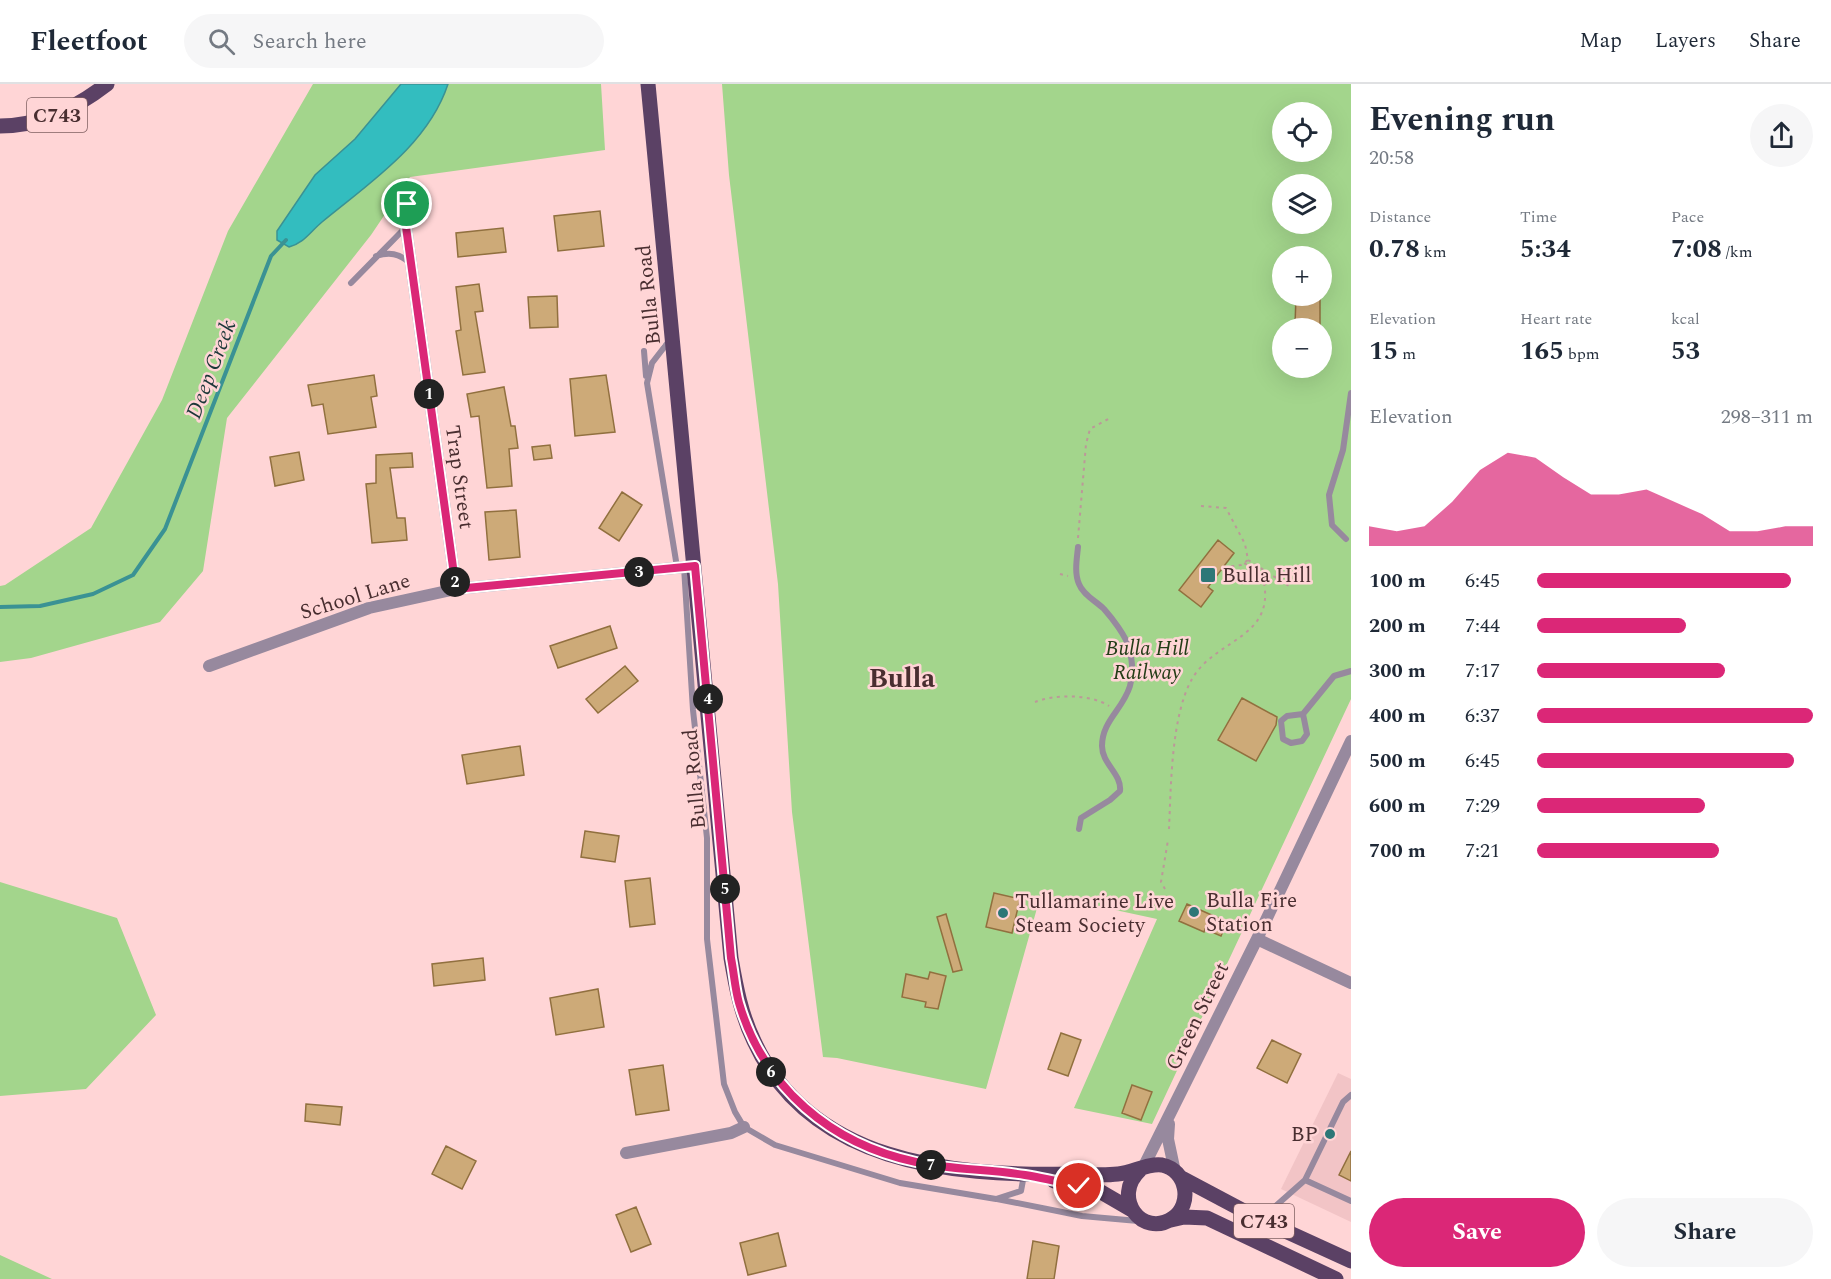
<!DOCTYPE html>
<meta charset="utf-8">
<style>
body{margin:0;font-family:Spectral,serif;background:#f6f6f7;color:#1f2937;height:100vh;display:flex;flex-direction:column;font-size:22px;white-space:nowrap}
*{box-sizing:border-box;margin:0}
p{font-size:20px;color:#747a83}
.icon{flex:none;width:33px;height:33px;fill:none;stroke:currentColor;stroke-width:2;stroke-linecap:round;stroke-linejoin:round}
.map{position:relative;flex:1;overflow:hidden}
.sheet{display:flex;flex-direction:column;background:#fff;width:480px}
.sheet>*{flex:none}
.buttons{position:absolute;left:1272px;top:18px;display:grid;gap:12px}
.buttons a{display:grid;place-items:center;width:60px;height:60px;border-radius:50%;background:#fff;box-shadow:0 6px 24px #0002;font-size:30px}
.pin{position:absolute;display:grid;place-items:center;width:51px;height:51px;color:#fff;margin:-26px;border:3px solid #fff;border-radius:50%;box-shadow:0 2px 6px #0007}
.km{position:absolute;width:30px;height:30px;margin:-15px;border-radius:50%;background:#222;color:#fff;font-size:16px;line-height:30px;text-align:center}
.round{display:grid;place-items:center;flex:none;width:63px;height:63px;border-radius:32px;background:#f6f6f7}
.head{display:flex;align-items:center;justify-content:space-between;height:102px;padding:0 18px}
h1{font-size:33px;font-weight:700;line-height:45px}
.metrics{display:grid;grid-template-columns:repeat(3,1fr);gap:9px;height:102px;padding:6px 18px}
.metrics div{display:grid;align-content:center}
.metrics b{font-size:26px;font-weight:700}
.metrics small{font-size:16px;font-weight:400}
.metrics p{font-size:16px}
.chart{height:168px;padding:12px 18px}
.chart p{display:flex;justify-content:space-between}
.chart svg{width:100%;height:108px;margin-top:6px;fill:#db2777;opacity:.7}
.cta{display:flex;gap:12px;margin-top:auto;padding:12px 18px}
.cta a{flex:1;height:69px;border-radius:36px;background:#db2777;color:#fff;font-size:24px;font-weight:700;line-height:69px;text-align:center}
.cta a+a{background:#f6f6f7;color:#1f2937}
ul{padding:0 18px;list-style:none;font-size:20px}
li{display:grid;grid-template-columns:96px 72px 1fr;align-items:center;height:45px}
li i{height:15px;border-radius:8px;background:#db2777}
header{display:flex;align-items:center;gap:36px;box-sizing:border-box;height:84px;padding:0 30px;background:#fff;border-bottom:2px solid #e0e1e3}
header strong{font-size:28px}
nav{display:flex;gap:33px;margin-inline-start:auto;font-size:21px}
.search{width:420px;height:54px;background:#f6f6f7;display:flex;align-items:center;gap:15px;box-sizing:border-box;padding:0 21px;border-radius:33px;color:#747a83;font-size:22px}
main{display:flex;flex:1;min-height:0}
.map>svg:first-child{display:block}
.built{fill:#f2c4c6}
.green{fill:#a3d58c;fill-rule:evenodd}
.water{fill:#33bdbf;stroke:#3a9294;stroke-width:1.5}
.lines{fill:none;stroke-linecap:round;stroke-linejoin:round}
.stream{stroke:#3a9294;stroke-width:4}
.building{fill:#cdaa78;stroke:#91703f;stroke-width:1.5}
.path{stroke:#bc9899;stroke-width:2;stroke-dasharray:3 4.5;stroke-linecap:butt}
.lane{stroke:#97899e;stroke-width:6}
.street{stroke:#97899e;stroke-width:12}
.primary{stroke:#5b4165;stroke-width:15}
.route-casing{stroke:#fff;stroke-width:12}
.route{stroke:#db2777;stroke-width:8}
.poi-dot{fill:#2d7777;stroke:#ffd5d6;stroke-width:2}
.labels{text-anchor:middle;stroke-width:5;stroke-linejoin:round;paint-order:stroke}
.shield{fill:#ffd5d6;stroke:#806062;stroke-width:1.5}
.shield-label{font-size:20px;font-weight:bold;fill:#492e30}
.street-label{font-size:21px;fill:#492e30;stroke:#ffd5d6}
.poi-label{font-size:21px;fill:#492e30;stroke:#ffd5d6;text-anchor:start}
.park-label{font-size:21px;font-style:italic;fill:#243d17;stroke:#ffd5d6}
.water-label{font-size:22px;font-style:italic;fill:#1b3738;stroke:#ffd5d6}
.district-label{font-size:27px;font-weight:bold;fill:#492e30;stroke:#ffd5d6}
</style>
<header>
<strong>Fleetfoot</strong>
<div class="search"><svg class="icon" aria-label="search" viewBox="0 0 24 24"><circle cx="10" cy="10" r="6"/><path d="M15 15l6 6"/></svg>Search here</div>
<nav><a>Map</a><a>Layers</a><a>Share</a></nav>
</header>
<main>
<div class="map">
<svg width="1351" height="1195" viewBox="0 0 1351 1195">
<rect width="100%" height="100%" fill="#ffd5d6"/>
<path class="built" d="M1338,989L1351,995V1138L1281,1105Z"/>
<path class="green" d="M313,0H601L605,66L410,93L371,151L227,334L203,487L160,538L31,574L0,578V502L5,501L91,444L162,316L228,147Z
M722,0H1351V615L1152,1040L1074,1024L1157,835L1041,810L986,1005L837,974L823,973L792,728L778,500L729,91ZM1282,28H1322V68H1282ZM1282,100H1322V140H1282ZM1282,172H1322V212H1282ZM1282,244H1322V284H1282Z
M0,798L117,834L156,931L86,1005L0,1012Z
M0,1171L52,1195H0Z"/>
<path class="water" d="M401,0H448C428,61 369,99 322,138C310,148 304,159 289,163L277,156V147L315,91L355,55Z"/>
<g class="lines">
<path class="stream" d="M0,523L40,522L93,510L133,491L165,445L271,172L286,156"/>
</g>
<path class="building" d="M600,127L604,162L558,167L554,132Z
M503,144L506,168L458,173L456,149Z
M479,200L483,227L475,228L485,288L463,291L456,247L461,246L456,203Z
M557,212L558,243L530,244L528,213Z
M1296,212H1320V242L1295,241Z
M374,291L377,312L371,313L376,343L328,350L323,320L312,322L308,301Z
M606,291L615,348L575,352L570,295Z
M504,303L511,342H515L518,364L509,365L512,402L487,404L479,332L471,333L467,310Z
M550,361L552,374L534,376L532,363Z
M299,368L304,396L275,402L270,373Z
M412,369L413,383L390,384L397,434H405L407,456L372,459L366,400L376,399V371Z
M622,408L642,421L619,457L599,444Z
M516,426L520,473L489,476L485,428Z
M1218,456L1234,469L1208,503L1213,507L1201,523L1179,506Z
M610,542L617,564L558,584L550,562Z
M625,582L638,597L598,629L586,615Z
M1242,614L1277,633L1276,641L1256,677L1218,656Z
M520,662L524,691L467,700L462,671Z
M585,747L619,752L615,778L581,773Z
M650,794L655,840L630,843L625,797Z
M994,809L1020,815L1012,849L986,843Z
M1187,820L1227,838L1221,852L1205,845L1204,848L1179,837Z
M946,830L962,886L953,888L937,833Z
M483,874L485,896L434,902L432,880Z
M930,888L946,892L938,925L925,923L926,918L902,913L906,890L928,895Z
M598,905L604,943L556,951L550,914Z
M1061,949L1081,956L1068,992L1048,985Z
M1272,956L1301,970L1287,999L1257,984Z
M663,981L669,1026L636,1031L629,986Z
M1132,1001L1152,1008L1141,1036L1122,1029Z
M306,1020L342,1023L340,1041L305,1037Z
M446,1062L476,1077L462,1105L432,1090Z
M1351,1067V1097L1339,1091Z
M636,1123L651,1160L631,1168L616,1131Z
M778,1149L786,1182L748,1191L740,1159Z
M1033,1157L1059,1162L1054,1195H1027Z"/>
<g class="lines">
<path class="path" d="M1201,422L1226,424L1245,460L1248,476L1241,481L1226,483
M1078,454L1086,360L1090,345L1110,334
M1248,476L1292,504
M1060,490L1068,492
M1035,618C1055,610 1091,610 1109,622
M1169,745C1171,703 1171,632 1192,595C1216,553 1280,555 1262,490L1244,479
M1165,805L1161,798L1168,756"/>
<path class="lane" d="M376,172C389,168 399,169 410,179
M351,199L406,143L407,120L415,107
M669,257L652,279L647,299L677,483
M644,267L646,292
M1346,455L1332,441L1329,411L1343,366L1351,309
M1078,463C1077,474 1074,489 1079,500C1083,511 1096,517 1104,525C1112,534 1126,552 1129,564C1144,619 1102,626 1102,662C1102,680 1122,690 1120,707L1110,716L1081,734L1079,745
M684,483L693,626L707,754V855L724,1000L735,1028L744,1043L775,1061L900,1099L996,1115L1021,1107L1024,1091
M1303,630L1287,632L1281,637L1283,655L1291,659L1302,657L1307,650L1303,630L1334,592L1351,587
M1305,1096L1343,1018L1351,1011
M997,1115L1082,1132L1138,1137
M1261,1135L1305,1096L1351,1117"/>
<path class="street" d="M406,143L456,505
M209,582L369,524L456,505L695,482
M1257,855L1351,899
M1169,1040L1168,1055L1175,1088
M626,1069L731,1049L744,1043
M1143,1084L1257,855L1351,657"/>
<path class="primary" d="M648,0L731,874C736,903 741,930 754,957C810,1079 950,1092 1068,1090C1084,1090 1101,1092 1118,1090C1132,1089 1148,1079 1162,1081C1187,1086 1193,1120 1173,1134C1142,1155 1111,1113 1140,1086
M0,42C40,42 76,24 107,0
M1180,1093L1261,1136L1351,1177
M1054,1097L1101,1108L1132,1126
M1171,1136L1184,1133L1207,1134L1336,1195"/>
</g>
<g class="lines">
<g class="route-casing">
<path id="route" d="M407,120L406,143L456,505L695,482L731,874C734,889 735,905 739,919C764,1004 831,1060 916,1078C952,1086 989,1085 1025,1091C1043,1094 1061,1098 1079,1102"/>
</g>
<use href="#route" class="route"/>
</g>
<g class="poi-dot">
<rect x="1200" y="483" width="16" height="16" rx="3"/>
<circle cx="1194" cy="828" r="6"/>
<circle cx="1003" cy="829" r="6"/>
<circle cx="1330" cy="1050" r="6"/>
</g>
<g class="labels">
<g class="shield">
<rect x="27" y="14" width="60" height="34" rx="4.5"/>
<rect x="1234" y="1120" width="60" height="34" rx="4.5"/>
</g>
<g class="shield-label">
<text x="57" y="38">C743</text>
<text x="1264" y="1144">C743</text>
</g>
<g class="street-label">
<text transform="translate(648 211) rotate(-96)" y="7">Bulla Road</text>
<text transform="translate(460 393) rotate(82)" y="7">Trap Street</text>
<text transform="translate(355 512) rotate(-17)" y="7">School Lane</text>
<text transform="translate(694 695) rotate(-95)" y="7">Bulla Road</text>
<text transform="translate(1197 932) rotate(-64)" y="7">Green Street</text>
</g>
<g class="poi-label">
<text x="1222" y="498">Bulla Hill</text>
<text x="1206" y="823">Bulla Fire<tspan x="1206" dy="24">Station</tspan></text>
<text x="1015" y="824">Tullamarine Live<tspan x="1015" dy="24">Steam Society</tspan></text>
<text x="1318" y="1057" text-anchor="end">BP</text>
</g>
<g class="park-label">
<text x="1147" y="571">Bulla Hill<tspan x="1147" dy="24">Railway</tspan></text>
</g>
<g class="water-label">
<text transform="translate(210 285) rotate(-69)" y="8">Deep Creek</text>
</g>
<g class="district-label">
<text x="902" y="603">Bulla</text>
</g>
</g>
</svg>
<div class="buttons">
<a><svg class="icon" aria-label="locate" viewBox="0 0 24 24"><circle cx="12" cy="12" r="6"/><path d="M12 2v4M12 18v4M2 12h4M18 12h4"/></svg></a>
<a><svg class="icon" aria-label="layers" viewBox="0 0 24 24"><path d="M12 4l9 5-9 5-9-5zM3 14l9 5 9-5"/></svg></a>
<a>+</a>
<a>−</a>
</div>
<div class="pin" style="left:407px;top:120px;background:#1e9e55"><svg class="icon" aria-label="arrive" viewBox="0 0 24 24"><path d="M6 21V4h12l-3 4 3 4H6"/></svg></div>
<div class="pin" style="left:1079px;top:1102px;background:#d93025"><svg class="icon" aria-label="check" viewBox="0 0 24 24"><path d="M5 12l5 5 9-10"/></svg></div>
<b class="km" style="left:429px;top:310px">1</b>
<b class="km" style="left:455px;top:498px">2</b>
<b class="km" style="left:639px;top:488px">3</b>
<b class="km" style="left:708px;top:615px">4</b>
<b class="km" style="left:725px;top:805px">5</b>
<b class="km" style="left:771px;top:988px">6</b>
<b class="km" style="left:931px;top:1081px">7</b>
</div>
<section class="sheet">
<div class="head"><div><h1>Evening run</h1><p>20:58</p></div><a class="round"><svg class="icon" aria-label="share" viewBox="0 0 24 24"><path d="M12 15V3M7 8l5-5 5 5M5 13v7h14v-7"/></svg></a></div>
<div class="metrics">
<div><p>Distance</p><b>0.78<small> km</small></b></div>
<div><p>Time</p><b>5:34</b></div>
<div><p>Pace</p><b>7:08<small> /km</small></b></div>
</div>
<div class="metrics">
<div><p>Elevation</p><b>15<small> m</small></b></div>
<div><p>Heart rate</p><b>165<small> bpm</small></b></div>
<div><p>kcal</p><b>53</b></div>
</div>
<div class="chart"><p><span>Elevation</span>298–311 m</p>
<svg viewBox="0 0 160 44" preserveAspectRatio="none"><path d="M0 44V36L10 38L20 36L30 26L40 13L50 6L60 8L70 16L80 23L90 23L100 21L110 26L120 31L130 38L140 38L150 36L160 36V44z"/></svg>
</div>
<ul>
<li><b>100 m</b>6:45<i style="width:92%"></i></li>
<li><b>200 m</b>7:44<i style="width:54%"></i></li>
<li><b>300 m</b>7:17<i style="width:68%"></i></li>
<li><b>400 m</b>6:37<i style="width:100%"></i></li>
<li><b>500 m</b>6:45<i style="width:93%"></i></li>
<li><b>600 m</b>7:29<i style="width:61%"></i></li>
<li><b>700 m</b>7:21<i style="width:66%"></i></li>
</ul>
<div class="cta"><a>Save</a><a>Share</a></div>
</section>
</main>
